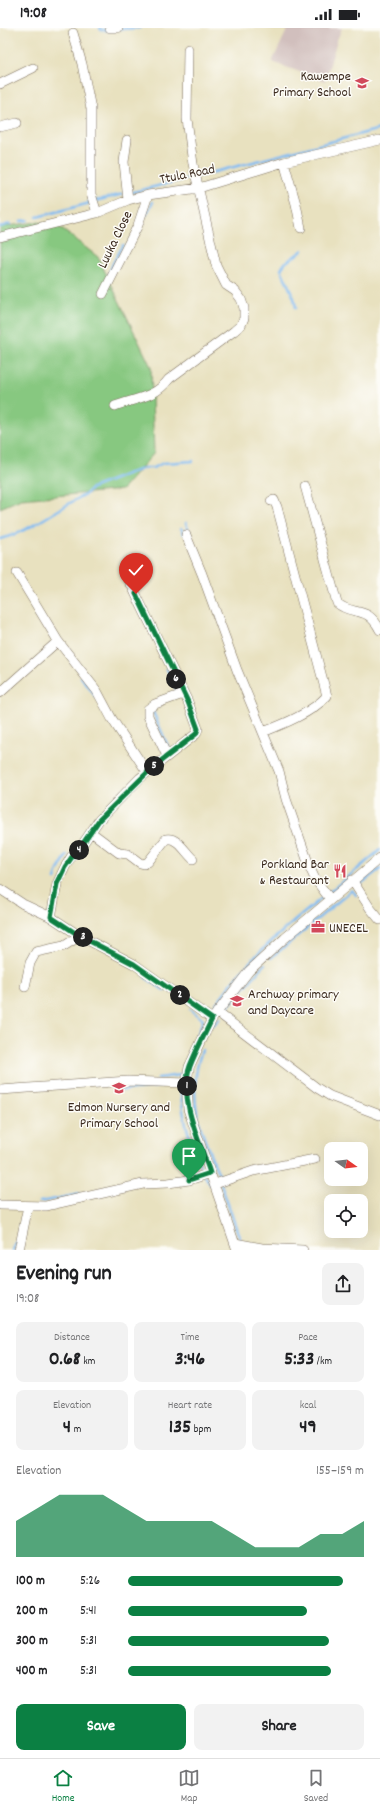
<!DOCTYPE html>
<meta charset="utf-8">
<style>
body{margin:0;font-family:Dekko,sans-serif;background:#f2f2f2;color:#202124;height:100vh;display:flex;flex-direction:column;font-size:15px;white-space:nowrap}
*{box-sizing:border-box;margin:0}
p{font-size:13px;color:#757577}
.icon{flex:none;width:22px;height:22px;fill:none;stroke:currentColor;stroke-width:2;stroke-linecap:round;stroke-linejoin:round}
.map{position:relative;height:1222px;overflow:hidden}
.drawer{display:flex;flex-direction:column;background:#fff;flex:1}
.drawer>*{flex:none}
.needle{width:26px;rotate:104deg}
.controls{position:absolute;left:324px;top:1114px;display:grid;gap:8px}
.controls a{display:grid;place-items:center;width:44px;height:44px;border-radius:8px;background:#fff;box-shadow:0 4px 16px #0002;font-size:20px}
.pin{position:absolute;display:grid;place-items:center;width:34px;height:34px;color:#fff;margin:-41px -17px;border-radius:50% 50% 50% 0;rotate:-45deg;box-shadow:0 0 4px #0007}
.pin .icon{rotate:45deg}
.km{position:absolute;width:20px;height:20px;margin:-10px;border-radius:50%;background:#222;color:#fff;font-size:11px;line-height:20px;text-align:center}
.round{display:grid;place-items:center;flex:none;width:42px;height:42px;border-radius:8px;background:#f2f2f2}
.head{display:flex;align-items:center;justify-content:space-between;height:68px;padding:0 16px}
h1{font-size:22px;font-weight:800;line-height:30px}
.stats{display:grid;grid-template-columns:repeat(3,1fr);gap:6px;height:68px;padding:4px 16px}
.stats div{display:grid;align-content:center;border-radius:8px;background:#f2f2f2;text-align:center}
.stats b{font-size:20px;font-weight:800}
.stats small{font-size:11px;font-weight:400}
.stats p{font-size:11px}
.chart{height:112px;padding:8px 16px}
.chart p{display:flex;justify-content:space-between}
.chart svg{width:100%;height:72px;margin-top:4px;fill:#0b8043;opacity:.7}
.cta{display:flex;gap:8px;margin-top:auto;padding:8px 16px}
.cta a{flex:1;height:46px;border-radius:8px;background:#0b8043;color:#fff;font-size:16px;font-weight:800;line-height:46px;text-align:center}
.cta a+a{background:#f2f2f2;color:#202124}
ul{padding:0 16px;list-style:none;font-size:13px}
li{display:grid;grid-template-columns:64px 48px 1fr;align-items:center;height:30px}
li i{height:10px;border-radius:5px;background:#0b8043}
.status{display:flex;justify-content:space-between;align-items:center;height:28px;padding:0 20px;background:#fff;direction:ltr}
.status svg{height:11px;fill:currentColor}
.tabs{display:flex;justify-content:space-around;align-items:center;height:56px;border-top:1px solid #e0e0e0;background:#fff;font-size:11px;color:#757577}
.tabs a{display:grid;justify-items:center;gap:2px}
.tabs .active{color:#0b8043}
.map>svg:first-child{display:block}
.industrial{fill:#d1bfbd}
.green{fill:#87c880;stroke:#61794f}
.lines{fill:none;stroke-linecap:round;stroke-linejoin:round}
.stream{stroke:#81bcf3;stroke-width:2.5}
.minor-casing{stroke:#786a56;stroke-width:10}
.minor{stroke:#fff;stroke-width:9}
.route-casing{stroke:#fff;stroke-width:8}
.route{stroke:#0b8043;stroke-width:5}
.labels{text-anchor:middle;stroke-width:3;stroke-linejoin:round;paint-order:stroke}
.poi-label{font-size:14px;fill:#3b2a1e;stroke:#fdfcf7;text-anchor:end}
.street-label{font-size:14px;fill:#3b2a1e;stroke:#fdfcf7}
</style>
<div class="status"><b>19:08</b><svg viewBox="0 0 49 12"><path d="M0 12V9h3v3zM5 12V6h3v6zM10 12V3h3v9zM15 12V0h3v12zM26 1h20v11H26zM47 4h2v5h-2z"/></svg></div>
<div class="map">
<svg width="380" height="1222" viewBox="0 0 380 1222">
<rect width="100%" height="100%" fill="#fdfcf7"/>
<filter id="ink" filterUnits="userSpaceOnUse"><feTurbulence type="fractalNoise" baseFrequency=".025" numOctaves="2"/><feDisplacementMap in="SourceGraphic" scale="8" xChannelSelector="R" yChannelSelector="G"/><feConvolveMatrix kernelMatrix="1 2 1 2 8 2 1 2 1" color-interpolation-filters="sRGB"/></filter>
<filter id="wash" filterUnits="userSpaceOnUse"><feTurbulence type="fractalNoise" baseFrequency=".012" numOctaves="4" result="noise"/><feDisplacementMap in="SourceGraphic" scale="16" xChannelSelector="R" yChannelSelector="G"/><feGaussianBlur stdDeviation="0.9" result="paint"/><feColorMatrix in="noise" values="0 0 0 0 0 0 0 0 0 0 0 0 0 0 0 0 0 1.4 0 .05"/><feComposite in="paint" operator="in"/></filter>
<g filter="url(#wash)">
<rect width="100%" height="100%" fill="#e8e1bf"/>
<path class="industrial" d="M288,0H342L337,12L325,53L272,34Z"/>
<path class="green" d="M38,194L59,199L98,229L151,339L154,425L122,462L21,471L0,480V199Z"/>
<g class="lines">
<path class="stream" d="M100,0L101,2H109
M120,1L140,0
M199,148L380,101
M129,165L194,149
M95,173L123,166
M146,187L153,174
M37,189L90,175L89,173
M21,193L28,192
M0,199L10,196
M109,246L113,235L123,217
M296,280L294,270L281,241L285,235L303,222
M186,495L190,507
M181,500L184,506
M0,511C31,503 57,481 86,466L92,460L127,446L145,440H153L163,435L193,433
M167,641L177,663L175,666
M81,649L96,669
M153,680V684L170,723
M55,851L58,842L67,827
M358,858L380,841
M40,889L52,895
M271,930L352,862L356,867
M145,949L165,963
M225,982L265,936
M226,982L228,988
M209,985C223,967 236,948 253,931C292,891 338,859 380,822
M213,997L220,990
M202,1022C185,1069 201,1107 221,1151
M188,1033L203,992L190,981
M185,1037C172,1065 193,1131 210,1156
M158,1050L181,1047
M113,1057L116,1063L162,1058
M221,1156L241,1214
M40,1174L80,1166
M13,1222L17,1213"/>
</g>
</g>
<g filter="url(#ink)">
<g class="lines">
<g class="minor-casing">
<path id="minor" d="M110,0H118
M73,5L82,36L91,81V166L97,185
M0,56L33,40
M0,99L17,95
M127,112L124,134L128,172
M284,134L296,176L301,200
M0,209L97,185L128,172L148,167L199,160L284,134L380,112
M103,266L138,197L148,167
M115,378C136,370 155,370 169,351L234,303L241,297L244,290V280L241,271L235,263L226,257L216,237L193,136L187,91L188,21
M305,458L337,575C353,589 367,576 380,602
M186,507L202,546L237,642L279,743L286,771L310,840L315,851L330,871
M17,545L58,613L97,663L112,691L147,744
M0,665L58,613
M263,704C284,696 311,685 327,668L277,479L274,472L271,473
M167,728L148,688V681L155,676L183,666
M91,804L119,825L128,826L140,835L144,836L148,834L166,811C178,809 185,824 193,831
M352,852L370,880L380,892
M0,861L23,876L51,889L80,908L134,936L212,991
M51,889L57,856L65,839L71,829L80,820L99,792L140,750L196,706L198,701L188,674L128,550
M25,959L30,935L36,924L64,918L80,908
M217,984L317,1060L330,1068L380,1087
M0,1062L128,1053L187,1055
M215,1156L253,1143L315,1131
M0,1177L46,1178L143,1156L168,1155L189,1152L211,1145
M235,1215L262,1220L303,1222
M19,1222L28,1178
M237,1222L188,1081L187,1053L189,1039L212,991L249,943L285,910L380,830"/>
</g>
<use href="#minor" class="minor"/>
</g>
</g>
<g class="lines" filter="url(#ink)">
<g class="route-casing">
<path id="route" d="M136,566L188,674L198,701L196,706L153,739L99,792L80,820L72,829L65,839L57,856L51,889L80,908L134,936L212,991C205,1006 196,1022 190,1038C178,1071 200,1114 210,1145L189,1152"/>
</g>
<use href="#route" class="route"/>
</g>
<defs>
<g id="school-bare" transform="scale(1.08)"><path d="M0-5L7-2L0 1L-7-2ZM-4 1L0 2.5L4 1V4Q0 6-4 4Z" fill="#d1495b" stroke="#fdfcf7" stroke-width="2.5" paint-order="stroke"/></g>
<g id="restaurant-bare" transform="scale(1.08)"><path d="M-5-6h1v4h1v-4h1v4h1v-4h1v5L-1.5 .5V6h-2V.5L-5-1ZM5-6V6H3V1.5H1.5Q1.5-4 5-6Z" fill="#d1495b" stroke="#fdfcf7" stroke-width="2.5" paint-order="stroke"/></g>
<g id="office-bare" transform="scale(1.08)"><path d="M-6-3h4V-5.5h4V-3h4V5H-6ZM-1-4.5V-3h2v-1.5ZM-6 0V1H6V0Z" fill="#d1495b" stroke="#fdfcf7" stroke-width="2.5" paint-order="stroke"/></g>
</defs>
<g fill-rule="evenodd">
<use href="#school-bare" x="362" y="55"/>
<use href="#restaurant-bare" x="340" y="843"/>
<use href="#office-bare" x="318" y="899"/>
<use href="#school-bare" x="237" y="973"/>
<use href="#school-bare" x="119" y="1060"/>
</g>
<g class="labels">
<g class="poi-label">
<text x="351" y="52">Kawempe<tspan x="351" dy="16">Primary School</tspan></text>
<text x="329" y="840">Porkland Bar<tspan x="329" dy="16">&amp; Restaurant</tspan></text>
<text x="329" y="904" text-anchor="start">UNECEL</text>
<text x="248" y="970" text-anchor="start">Archway primary<tspan x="248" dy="16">and Daycare</tspan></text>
<text x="119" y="1083" text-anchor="middle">Edmon Nursery and<tspan x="119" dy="16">Primary School</tspan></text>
</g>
<g class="street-label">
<text transform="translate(187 145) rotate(-11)" y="5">Ttula Road</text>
<text transform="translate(114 211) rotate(-64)" y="5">Luuka Close</text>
</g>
</g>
</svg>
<div class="controls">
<a><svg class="needle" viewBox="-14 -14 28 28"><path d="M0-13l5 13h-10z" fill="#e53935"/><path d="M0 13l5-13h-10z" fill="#757577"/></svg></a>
<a><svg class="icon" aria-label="locate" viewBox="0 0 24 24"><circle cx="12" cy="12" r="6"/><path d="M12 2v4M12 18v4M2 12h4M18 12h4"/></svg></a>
</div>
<div class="pin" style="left:189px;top:1152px;background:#1e9e55"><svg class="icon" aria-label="arrive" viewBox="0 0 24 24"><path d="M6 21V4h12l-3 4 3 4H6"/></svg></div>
<div class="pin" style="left:136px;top:566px;background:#d93025"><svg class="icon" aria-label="check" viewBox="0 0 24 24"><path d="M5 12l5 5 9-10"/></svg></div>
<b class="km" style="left:187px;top:1058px">1</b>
<b class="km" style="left:180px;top:967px">2</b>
<b class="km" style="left:83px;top:909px">3</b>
<b class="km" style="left:79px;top:822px">4</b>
<b class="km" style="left:154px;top:738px">5</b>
<b class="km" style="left:176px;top:651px">6</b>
</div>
<section class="drawer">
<div class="head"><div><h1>Evening run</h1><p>19:08</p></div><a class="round"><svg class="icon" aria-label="share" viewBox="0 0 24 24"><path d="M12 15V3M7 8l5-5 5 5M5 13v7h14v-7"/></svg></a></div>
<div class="stats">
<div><p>Distance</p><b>0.68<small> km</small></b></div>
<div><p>Time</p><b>3:46</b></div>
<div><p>Pace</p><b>5:33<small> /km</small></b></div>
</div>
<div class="stats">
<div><p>Elevation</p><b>4<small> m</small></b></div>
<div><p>Heart rate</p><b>135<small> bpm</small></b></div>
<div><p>kcal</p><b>49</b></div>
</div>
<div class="chart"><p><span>Elevation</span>155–159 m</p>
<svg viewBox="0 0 160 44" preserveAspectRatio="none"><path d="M0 44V22L10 14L20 6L30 6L40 6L50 14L60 22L70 22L80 22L90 22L100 30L110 38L120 38L130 38L140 30L150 30L160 22V44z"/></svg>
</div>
<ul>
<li><b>100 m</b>5:26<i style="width:91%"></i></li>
<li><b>200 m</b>5:41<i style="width:76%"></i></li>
<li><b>300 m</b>5:31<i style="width:85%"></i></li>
<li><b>400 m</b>5:31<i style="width:86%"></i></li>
</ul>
<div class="cta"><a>Save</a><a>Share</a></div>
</section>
<nav class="tabs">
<a class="active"><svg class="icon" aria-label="home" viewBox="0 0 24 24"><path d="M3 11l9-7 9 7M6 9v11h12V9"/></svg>Home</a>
<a><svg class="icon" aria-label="map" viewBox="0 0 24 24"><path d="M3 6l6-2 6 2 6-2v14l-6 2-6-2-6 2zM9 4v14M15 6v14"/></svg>Map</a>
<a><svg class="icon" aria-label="saved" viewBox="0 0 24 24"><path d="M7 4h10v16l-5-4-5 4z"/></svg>Saved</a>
</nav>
